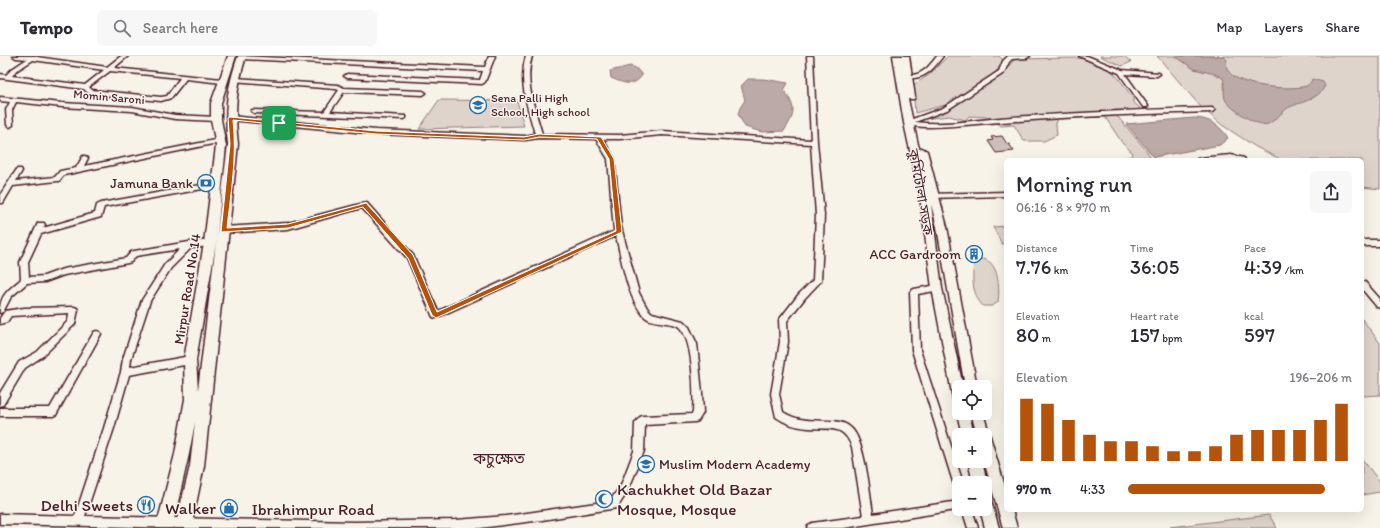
<!DOCTYPE html>
<meta charset="utf-8">
<style>
body{margin:0;font-family:Itim,"Noto Sans Bengali",sans-serif;background:#f7f7f7;color:#2b2b33;height:100vh;display:flex;flex-direction:column;font-size:15px;white-space:nowrap}
*{box-sizing:border-box;margin:0}
p{font-size:13px;color:#7c7c81}
.icon{flex:none;width:22px;height:22px;fill:none;stroke:currentColor;stroke-width:2;stroke-linecap:round;stroke-linejoin:round}
.map{position:relative;flex:1;overflow:hidden}
.side{position:absolute;left:1004px;top:102px;width:360px;height:354px;display:flex;flex-direction:column;background:#fff;border-radius:6px;box-shadow:0 4px 16px #0002}
.side>*{flex:none}
.buttons{position:absolute;left:952px;top:324px;display:grid;gap:8px}
.buttons a{display:grid;place-items:center;width:40px;height:40px;border-radius:6px;background:#fff;box-shadow:0 4px 16px #0002;font-size:20px}
.pin{position:absolute;display:grid;place-items:center;width:34px;height:34px;color:#fff;margin:-17px;border-radius:8px;box-shadow:0 2px 6px #0006}
.round{display:grid;place-items:center;flex:none;width:42px;height:42px;border-radius:6px;background:#f7f7f7}
.headline{display:flex;align-items:center;justify-content:space-between;height:68px;padding:0 12px}
h1{font-size:22px;font-weight:600;line-height:30px}
.stats{display:grid;grid-template-columns:repeat(3,1fr);gap:6px;height:68px;padding:4px 12px}
.stats div{display:grid;align-content:center}
.stats b{font-size:20px;font-weight:600}
.stats small{font-size:11px;font-weight:400}
.stats p{font-size:11px}
.chart{height:112px;padding:8px 12px}
.chart p{display:flex;justify-content:space-between}
.chart svg{width:100%;height:72px;margin-top:4px;stroke:#b45309;stroke-width:6}
ul{padding:0 12px;list-style:none;font-size:13px}
li{display:grid;grid-template-columns:64px 48px 1fr;align-items:center;height:30px}
li i{height:10px;border-radius:5px;background:#b45309}
header{display:flex;align-items:center;gap:24px;box-sizing:border-box;height:56px;padding:0 20px;background:#fff;border-bottom:1px solid #e1e1e2}
header strong{font-size:19px}
nav{display:flex;gap:22px;margin-inline-start:auto;font-size:14px}
.search{width:280px;height:36px;background:#f7f7f7;display:flex;align-items:center;gap:10px;box-sizing:border-box;padding:0 14px;border-radius:6px;color:#7c7c81;font-size:15px}
.map>svg:first-child{display:block}
.green{fill:#ded4cc;stroke:#947a7c}
.water{fill:#bcaaa7;stroke:#8e7275}
.building{fill:#ccbfb9;stroke:#4a1f2b}
.lines{fill:none;stroke-linecap:round;stroke-linejoin:round}
.minor-casing{stroke:#4a1f2b;stroke-width:3}
.secondary-casing{stroke:#4a1f2b;stroke-width:3}
.primary-casing{stroke:#4a1f2b;stroke-width:3}
.minor{fill:#f7f3e8;fill-rule:evenodd}
.secondary{fill:#f7f3e8;fill-rule:evenodd}
.primary{fill:#f7f3e8;fill-rule:evenodd}
.route{fill:#b45309;stroke:#fff;fill-rule:evenodd}
.labels{text-anchor:middle;stroke-width:3;stroke-linejoin:round;paint-order:stroke}
.far-street-label{font-size:12px;fill:#4a1f2b;stroke:#f7f3e8}
.far-poi-label{font-size:12px;fill:#4a1f2b;stroke:#f7f3e8;text-anchor:start}
.poi-label{font-size:14px;fill:#4a1f2b;stroke:#f7f3e8;text-anchor:end}
.street-label{font-size:14px;fill:#4a1f2b;stroke:#f7f3e8}
.quarter-label{font-size:16px;fill:#4a1f2b;stroke:#f7f3e8}
.near-poi-label{font-size:17px;fill:#4a1f2b;stroke:#f7f3e8;text-anchor:end}
.near-street-label{font-size:17px;fill:#4a1f2b;stroke:#f7f3e8}
</style>
<header>
<strong>Tempo</strong>
<div class="search"><svg class="icon" aria-label="search" viewBox="0 0 24 24"><circle cx="10" cy="10" r="6"/><path d="M15 15l6 6"/></svg>Search here</div>
<nav><a>Map</a><a>Layers</a><a>Share</a></nav>
</header>
<div class="map">
<svg width="1380" height="472" viewBox="0 0 1380 472">
<rect width="100%" height="100%" fill="#f7f3e8"/>
<filter id="ink" filterUnits="userSpaceOnUse"><feTurbulence type="fractalNoise" baseFrequency=".025" numOctaves="2"/><feDisplacementMap in="SourceGraphic" scale="8" xChannelSelector="R" yChannelSelector="G"/><feConvolveMatrix kernelMatrix="1 2 1 2 8 2 1 2 1" color-interpolation-filters="sRGB"/></filter>
<g filter="url(#ink)">
<path class="green" d="M948,0H999L1004,5L995,17L999,21L1015,3L1080,2C1112,9 1117,19 1134,44L1132,45L1140,52L1137,54H1112L1146,94L1151,102L1145,104H1113L1132,100L1133,97L1123,88L1105,61L1058,62L1056,68L1057,79L1044,85H1024L1014,69L1001,70L989,61L969,60L966,64L949,60L924,63L955,50L949,48L915,57L913,29L929,19Z
M1100,0H1124L1131,6L1122,10Z
M1157,0H1380V133L1362,131V104H1282L1256,91L1222,69L1200,50Z
M439,44L517,45L524,70L419,73Z
M1006,170V188H1002L993,171Z
M981,203C999,203 1000,233 998,246L992,250H983C972,239 971,220 975,205Z
M1362,263L1380,287V339L1362,340Z
M1362,403L1380,426V436L1362,439Z
M1269,459L1277,472L1170,471Z"/>
<path class="water" d="M1175,0H1223L1227,4C1218,31 1292,35 1306,30C1310,28 1311,26 1312,23L1323,26L1325,30C1318,43 1305,45 1292,50C1283,53 1277,64 1268,68C1259,72 1231,53 1226,45C1222,38 1226,30 1223,22L1215,18L1194,13Z
M630,10L636,12L642,19C634,32 623,27 611,22L610,15Z
M748,23H763L788,27L784,34C796,52 796,57 784,75L762,76L745,71L738,58L740,52L745,44L741,30Z
M1194,62C1209,62 1221,70 1228,82L1220,89L1154,101L1126,68Z"/>
<path class="building" d="M1002,80L1007,88H1009L1014,95L996,97L988,85L993,84L991,81Z"/>
<g class="lines">
<g class="minor-casing">
<path id="minor" d="M13,0H36L37,1L107,11L121,0H128L114,12L222,23L225,25L222,27L186,23L171,42L161,45L90,38L88,37L84,33L0,22V18L6,19L12,13L27,3L16,2ZM33,4L104,14L85,29L12,20L16,15ZM110,15L180,22L167,40L161,41L92,34L89,31Z
M240,0L485,11L489,0H495L485,26L482,28L347,22L344,20L347,18L480,24L483,15L242,3L240,2Z
M526,0H532C524,27 535,52 542,78L620,79L662,75L811,84L807,0H813L817,86L824,159L821,225L805,242L787,265L788,286L779,338L783,356C799,366 813,364 831,365C838,365 846,367 851,372C865,384 870,439 873,458L959,445V453H972L978,472H968L962,453L844,472H807L808,469L812,467L863,460L852,391C843,367 829,374 808,372C796,371 786,368 776,361L771,338L780,286L779,264L799,238L813,224L816,159L811,88L662,79L620,83H603L614,103L621,171L639,237L647,252L652,257L683,265L689,271L697,288L702,337L703,357L698,365L695,366L645,369L644,395L628,435L617,452L542,464L480,472H185L0,468V458L75,460L104,372L121,316L123,303L142,244L165,208L180,193L136,200L131,206L128,207L64,219L45,226L27,227L11,241L3,256L0,257C0,238 8,235 21,223L20,206L38,167H44L45,169L43,172L95,157L97,149L101,147L217,126H219L221,128L219,130L104,151L101,161L41,178L28,206L29,221L44,220L63,213L126,202L131,196L134,195L189,186L210,184L214,187L210,190L191,192L171,212L150,245L131,303L130,311L190,300L193,302L194,304L193,306L190,308L129,319L114,372L85,460L355,466L456,464L506,460L610,445L621,429L634,395L635,367L640,361L643,360L692,358L693,356C694,339 694,277 676,269C668,266 650,267 644,260C627,241 622,205 616,180L436,262L433,261L432,259L407,202L362,152L288,173L223,177L219,174L223,171L288,167L364,147H367L413,199L438,255L614,175L608,103L596,83L539,82L525,84L376,78L230,64L227,62L230,60L376,74L525,80L535,78C528,52 518,27 526,0Z
M937,0H943C934,12 926,23 910,22C906,22 901,21 898,19C902,16 906,18 911,19C923,19 930,9 937,0Z
M1008,0H1030L1027,2L1012,3L1009,6L1004,17L947,54L915,66C948,70 980,63 1012,61C1079,57 1145,53 1212,52L1215,54L1212,56C1129,58 1047,62 965,69C953,70 914,74 905,67L907,65L943,52L999,15L1003,5Z
M1079,0H1087L1122,14L1159,17L1160,18L1157,20L1125,18L1148,50L1147,51H1143L1119,17Z
M235,22L338,29L344,32L423,35L426,37L423,39L344,36L330,56L406,60V62L404,63L254,57L251,55L252,54L324,56L339,34L336,33L233,25L232,24Z
M0,41L62,47L132,51L175,59L216,61L219,63L216,65L175,63L132,55L62,51L16,46L12,54L13,69L10,71L7,69L6,54L10,46L0,45Z
M220,83L222,84V86L64,119L59,125H57L13,130L3,147H0V139L17,113H21L22,115L16,125L55,121L60,115L76,112L83,100H85L88,102L84,110Z
M1231,99L1244,102L1245,104H1196L1199,102Z
M1006,136V140L929,142L925,140L929,138Z
M1362,184H1380V190H1362Z
M1362,225L1365,226L1380,243V252L1377,251L1362,233Z
M937,229L940,230L941,232L940,234L918,238L920,294L963,427H959V433L956,432L954,429L912,294L910,236L914,233Z
M74,251L77,252L78,254L75,268L43,300L25,312L3,349L0,350V337L19,306L37,296L68,265L69,257L11,260L7,266L0,268V262L5,255L24,252Z
M97,275L100,276L101,278L56,359L53,360H0V352H50L94,276Z"/>
</g>
<g class="secondary-casing">
<path id="secondary" d="M893,0H909L915,41L914,43H908L919,93L922,92L927,95L947,171L977,331H965L937,171L931,148L942,232L963,331H959V348L955,347L953,343L932,232L920,140L904,67Z
M959,353V357H969L974,379H962L957,357Z
M971,357H983L1006,434V454H1012L1017,472H1003L984,405L985,379H977Z
M968,405H982L987,427L985,431V427H973Z
M985,440L990,441L999,472H985L980,453H985Z"/>
</g>
<g class="primary-casing">
<path id="primary" d="M228,0H236L221,47V63L226,90L216,187L196,304L198,334L228,88C224,53 227,33 238,0H246C236,33 234,53 238,88L204,410L191,472H175L190,410L195,366L189,398L172,472H156L175,398L185,343L184,304L204,187L216,90L211,63V47Z"/>
</g>
<use href="#minor" class="minor"/>
<use href="#secondary" class="secondary"/>
<use href="#primary" class="primary"/>
</g>
</g>
<path class="route" d="M230,61L376,75L524,81L539,78L601,81L614,103L622,176L436,262L432,259L408,202L363,151L288,172L221,176L230,88L228,62ZM233,64L376,78L524,84L539,81L597,83L609,103L616,175L437,256L413,199L366,147L288,168L227,172C231,136 237,101 233,64Z"/>
<defs>
<g id="school-ring" transform="scale(0.9)"><circle r="9.5" fill="#f7f3e8" stroke="#1f6fb2" stroke-width="1.5"/><path d="M0-5L7-2L0 1L-7-2ZM-4 1L0 2.5L4 1V4Q0 6-4 4Z" fill="#1f6fb2"/></g>
<g id="bank-ring" transform="scale(0.9)"><circle r="9.5" fill="#f7f3e8" stroke="#1f6fb2" stroke-width="1.5"/><path d="M-6-4H6V4H-6ZM0-2.3a2.3 2.3 0 1 0 0 4.6a2.3 2.3 0 1 0 0-4.6Z" fill="#1f6fb2"/></g>
<g id="building-ring" transform="scale(0.9)"><circle r="9.5" fill="#f7f3e8" stroke="#1f6fb2" stroke-width="1.5"/><path d="M-4-6H4V6H1V3H-1V6H-4ZM-2.5-4.3h1.7v1.8h-1.7ZM.8-4.3h1.7v1.8H.8ZM-2.5-1h1.7V.8h-1.7ZM.8-1h1.7V.8H.8Z" fill="#1f6fb2"/></g>
<g id="mosque-ring" transform="scale(0.9)"><circle r="9.5" fill="#f7f3e8" stroke="#1f6fb2" stroke-width="1.5"/><path d="M3.5-4.9A6 6 0 1 0 3.5 4.9A5 5 0 1 1 3.5-4.9Z" fill="#1f6fb2"/></g>
<g id="restaurant-ring" transform="scale(0.9)"><circle r="9.5" fill="#f7f3e8" stroke="#1f6fb2" stroke-width="1.5"/><path d="M-5-6h1v4h1v-4h1v4h1v-4h1v5L-1.5 .5V6h-2V.5L-5-1ZM5-6V6H3V1.5H1.5Q1.5-4 5-6Z" fill="#1f6fb2"/></g>
<g id="shop-ring" transform="scale(0.9)"><circle r="9.5" fill="#f7f3e8" stroke="#1f6fb2" stroke-width="1.5"/><path d="M-5-2.5h2.3a2.7 3.5 0 0 1 5.4 0H5L5.5 6h-11ZM-1.5-2.5h3a1.5 2.3 0 0 0-3 0Z" fill="#1f6fb2"/></g>
</defs>
<g fill-rule="evenodd">
<use href="#school-ring" x="478" y="49"/>
<use href="#bank-ring" x="206" y="127"/>
<use href="#building-ring" x="974" y="198"/>
<use href="#school-ring" x="646" y="408"/>
<use href="#mosque-ring" x="604" y="443"/>
<use href="#restaurant-ring" x="146" y="449"/>
<use href="#shop-ring" x="229" y="452"/>
</g>
<g class="labels">
<g class="far-street-label">
<text transform="translate(109 41) rotate(5)" y="4">Momin Saroni</text>
</g>
<g class="far-poi-label">
<text x="491" y="46">Sena Palli High<tspan x="491" dy="14">School, High school</tspan></text>
</g>
<g class="poi-label">
<text x="193" y="132">Jamuna Bank</text>
<text x="961" y="203">ACC Gardroom</text>
<text x="659" y="413" text-anchor="start">Muslim Modern Academy</text>
</g>
<g class="street-label">
<text transform="translate(921 136) rotate(80)" y="5">কুর্মিটোলা সড়ক</text>
<text transform="translate(187 233) rotate(-81)" y="5">Mirpur Road No.14</text>
</g>
<g class="quarter-label">
<text x="499" y="408">কচুক্ষেত</text>
</g>
<g class="near-poi-label">
<text x="617" y="439" text-anchor="start">Kachukhet Old Bazar<tspan x="617" dy="20">Mosque, Mosque</tspan></text>
<text x="133" y="455">Delhi Sweets</text>
<text x="216" y="458">Walker</text>
</g>
<g class="near-street-label">
<text x="313" y="459">Ibrahimpur Road</text>
</g>
</g>
</svg>
<div class="buttons">
<a><svg class="icon" aria-label="locate" viewBox="0 0 24 24"><circle cx="12" cy="12" r="6"/><path d="M12 2v4M12 18v4M2 12h4M18 12h4"/></svg></a>
<a>+</a>
<a>−</a>
</div>
<div class="pin" style="left:279px;top:67px;background:#1e9e55"><svg class="icon" aria-label="arrive" viewBox="0 0 24 24"><path d="M6 21V4h12l-3 4 3 4H6"/></svg></div>
<section class="side">
<div class="headline"><div><h1>Morning run</h1><p>06:16 · 8 × 970 m</p></div><a class="round"><svg class="icon" aria-label="share" viewBox="0 0 24 24"><path d="M12 15V3M7 8l5-5 5 5M5 13v7h14v-7"/></svg></a></div>
<div class="stats">
<div><p>Distance</p><b>7.76<small> km</small></b></div>
<div><p>Time</p><b>36:05</b></div>
<div><p>Pace</p><b>4:39<small> /km</small></b></div>
</div>
<div class="stats">
<div><p>Elevation</p><b>80<small> m</small></b></div>
<div><p>Heart rate</p><b>157<small> bpm</small></b></div>
<div><p>kcal</p><b>597</b></div>
</div>
<div class="chart"><p><span>Elevation</span>196–206 m</p>
<svg viewBox="0 0 160 44" preserveAspectRatio="none"><path d="M5 44V6M15 44V9M25 44V19M35 44V28M45 44V32M55 44V32M65 44V35M75 44V38M85 44V38M95 44V35M105 44V28M115 44V25M125 44V25M135 44V25M145 44V19M155 44V9"/></svg>
</div>
<ul>
<li><b>970 m</b>4:33<i style="width:88%"></i></li>
</ul>
</section>
</div>
